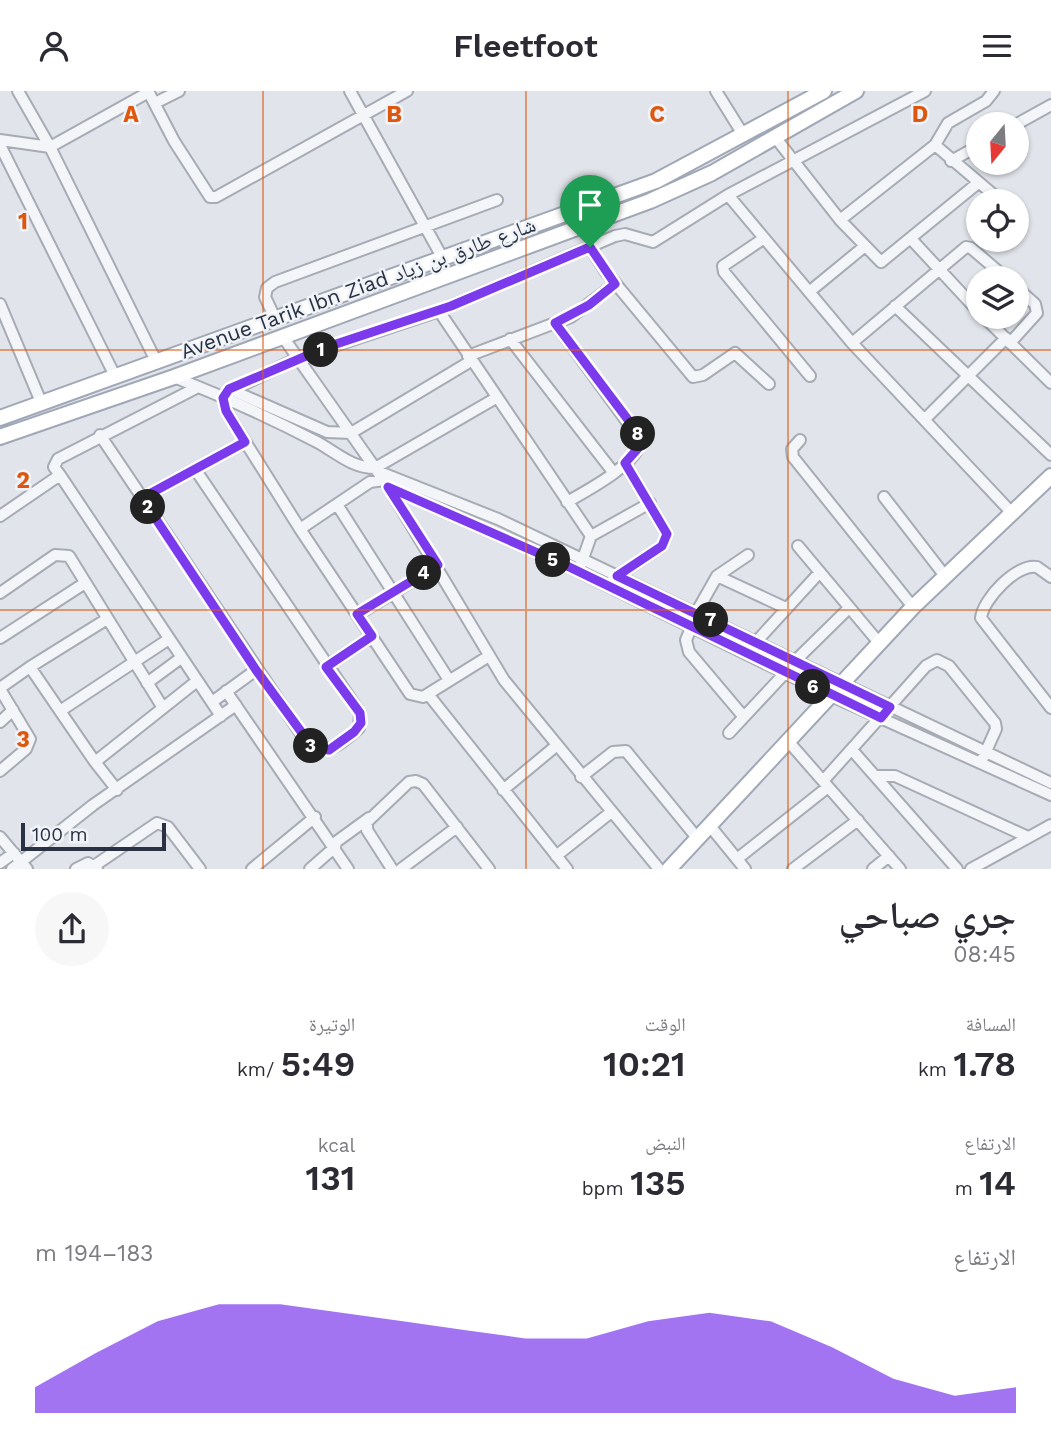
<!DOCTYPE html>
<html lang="ar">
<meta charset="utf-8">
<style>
body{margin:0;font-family:"Work Sans","Noto Naskh Arabic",sans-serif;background:#f7f7f7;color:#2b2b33;direction:rtl;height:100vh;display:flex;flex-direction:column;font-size:26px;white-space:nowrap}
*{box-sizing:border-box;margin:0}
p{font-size:23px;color:#7c7c81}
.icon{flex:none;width:38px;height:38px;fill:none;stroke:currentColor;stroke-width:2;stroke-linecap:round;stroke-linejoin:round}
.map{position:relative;height:778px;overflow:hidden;direction:ltr}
.sheet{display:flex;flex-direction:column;background:#fff;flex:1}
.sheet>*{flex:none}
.needle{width:46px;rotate:198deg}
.buttons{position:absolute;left:966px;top:21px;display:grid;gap:14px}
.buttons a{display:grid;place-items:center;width:63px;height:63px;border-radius:50%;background:#fff;box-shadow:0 2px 5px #0004;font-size:35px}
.scale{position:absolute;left:21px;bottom:18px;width:145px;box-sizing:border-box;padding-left:7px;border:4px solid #293142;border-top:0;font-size:19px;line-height:24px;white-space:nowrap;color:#293142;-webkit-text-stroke:5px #f0f3f7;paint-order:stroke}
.pin{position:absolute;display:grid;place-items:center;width:60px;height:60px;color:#fff;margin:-72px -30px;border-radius:50% 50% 50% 0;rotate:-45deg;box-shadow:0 0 7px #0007}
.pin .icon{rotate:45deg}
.km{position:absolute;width:35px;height:35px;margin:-18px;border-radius:50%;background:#222;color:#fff;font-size:19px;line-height:35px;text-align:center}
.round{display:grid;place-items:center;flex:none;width:74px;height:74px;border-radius:37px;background:#f7f7f7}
.overview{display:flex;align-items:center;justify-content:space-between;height:119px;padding:0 35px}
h1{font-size:38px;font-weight:600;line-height:52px}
.figures{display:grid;grid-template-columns:repeat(3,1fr);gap:10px;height:119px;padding:7px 35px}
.figures div{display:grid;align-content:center}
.figures b{font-size:35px;font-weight:600}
.figures small{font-size:19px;font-weight:400}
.figures p{font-size:19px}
.chart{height:196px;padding:14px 35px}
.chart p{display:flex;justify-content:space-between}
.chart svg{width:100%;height:126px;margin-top:7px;fill:#7c3aed;opacity:.7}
header{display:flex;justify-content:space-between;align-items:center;height:91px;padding:0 35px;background:#fff;font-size:32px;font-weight:600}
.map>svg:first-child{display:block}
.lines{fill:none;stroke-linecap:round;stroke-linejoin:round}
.minor-casing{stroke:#a6abb4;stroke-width:14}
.major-casing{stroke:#a0a7b6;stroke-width:18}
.minor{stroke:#f4f5f8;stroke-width:10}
.major{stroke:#fff;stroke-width:14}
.route-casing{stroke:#fff;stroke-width:14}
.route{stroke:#7c3aed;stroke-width:9}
.grid{fill:none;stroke:#de570f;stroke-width:2;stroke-opacity:0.55}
.labels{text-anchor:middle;stroke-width:5;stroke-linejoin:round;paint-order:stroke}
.street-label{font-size:21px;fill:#293142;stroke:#f0f3f7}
.grid-label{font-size:23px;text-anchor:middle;font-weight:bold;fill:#de570f;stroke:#f0f3f7;stroke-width:5;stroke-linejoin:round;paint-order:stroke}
</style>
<header><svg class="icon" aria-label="menu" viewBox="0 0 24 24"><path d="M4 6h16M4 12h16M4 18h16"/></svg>Fleetfoot<svg class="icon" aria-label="person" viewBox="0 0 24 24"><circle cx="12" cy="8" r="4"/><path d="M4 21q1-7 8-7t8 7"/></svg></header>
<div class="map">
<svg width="1051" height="778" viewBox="0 0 1051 778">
<rect width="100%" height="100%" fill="#e1e4ea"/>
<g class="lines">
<g class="minor-casing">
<path id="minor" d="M18,0L50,56L156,270
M148,0L174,50L210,106H216L407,0
M350,0L442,166
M716,0L744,45
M155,12L179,0
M1017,33L1051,14
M775,46L840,129L881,171L978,92
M0,49L50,56L149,1
M0,54L115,285
M935,54L948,32L986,10L994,0
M951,70L978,55
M728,104L852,252L1011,421
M840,129L935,54L1001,110
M763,148L723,175L724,181L810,285
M912,149L978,220
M590,156L606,181L693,286L703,284L735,262L769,293
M809,201L865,155
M0,213L41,311
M895,215L1051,364
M439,220L591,445L581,473
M984,226L1051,292
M275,227L265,206L267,197L275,191L497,109
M555,232L641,350C636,374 588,399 567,411
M283,246L380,384
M510,248L613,381
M852,252L966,156L971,157L1006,187
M1010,252L1037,222L1035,213L1017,197
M468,265L571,226L615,193
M174,286C222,305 271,327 317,351C337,362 352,377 375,377L496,307
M229,298L327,341L351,342L471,270
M925,328L1006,247
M100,344L308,653C325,669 345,649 359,637L360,622L195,378
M800,349L792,358L793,366L913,516
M377,380L498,428L1051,692
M60,384L221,625
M388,396L563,473L832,605L1051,704
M389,397L504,589L659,778
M884,406L945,485
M142,407L245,351
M338,415L449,589
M0,425L60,384L54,376L58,368L198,296
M300,438L370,391L384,389
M591,445L650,412
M798,455L880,553
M717,485L786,517
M1051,486L1037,476C1017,472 983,508 981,527L1051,617
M613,488L662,455L667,443L625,372
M0,502L55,464L69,465L163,617
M696,522L717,485L748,464
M357,524L438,474
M691,537L686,549L689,561L743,625
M0,547L85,492
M756,551L820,481
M489,565L423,606L410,603L300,438L226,320L223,307L226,302L298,267L439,220L615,145L625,143L653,151L728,104L925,0
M794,571L849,517
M30,576L107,528
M326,576L372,545
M147,592L181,567
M0,597L30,576L60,620L169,548
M0,598L30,648L26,658L0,680
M226,600L348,778
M428,603L567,778
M212,611L256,579
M60,620L95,671
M0,631L13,619
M729,642L785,582
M788,650L900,778
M852,659L957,778
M875,685H895L1028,746
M581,686L613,661L626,660L698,748
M823,690L926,575L937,569L949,575L995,632L996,638L983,667
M117,699L95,671L197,590
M503,699L556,655
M710,735L745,778
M0,746L27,778
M556,765L610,722
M737,768L828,696
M0,772L14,762
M94,775L157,732L168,736L200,778
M12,778L93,714L236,614
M76,778L88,772L97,778
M252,778L315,726
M310,778L335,756L336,751L369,727
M392,778L367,739V731L409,691L416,690L423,693L489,778
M401,778L457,736
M793,778L858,729
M873,778L889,765
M971,778L1051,734"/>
</g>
<g class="major-casing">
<path id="major" d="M0,327L656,90L824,0
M0,346L174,286L650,110L712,82L856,0
M669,778L913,516L1051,385"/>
</g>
<use href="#minor" class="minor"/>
<use href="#major" class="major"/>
</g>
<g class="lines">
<g class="route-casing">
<path id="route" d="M590,156L615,193L589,214L555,232L638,342L641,354L625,372L667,443L662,455L617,485L890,616L881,627L563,473L388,396L438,474L357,523L372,545L326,576L360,622L361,632L354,641L329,659L313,657L256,579L142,407L245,351L226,320L223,307L229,298L327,256L451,215Z"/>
</g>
<use href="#route" class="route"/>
</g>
<path class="grid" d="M263,0V778M526,0V778M788,0V778M0,259H1051M0,519H1051"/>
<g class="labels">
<g class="street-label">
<text transform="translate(358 197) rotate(-20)" y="7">Avenue Tarik Ibn Ziad شارع طارق بن زياد</text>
</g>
</g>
<g class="grid-label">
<text x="131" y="31">A</text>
<text x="394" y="31">B</text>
<text x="657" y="31">C</text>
<text x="920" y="31">D</text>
<text x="23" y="138">1</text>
<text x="23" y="397">2</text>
<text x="23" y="656">3</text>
</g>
</svg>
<div class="buttons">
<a><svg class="needle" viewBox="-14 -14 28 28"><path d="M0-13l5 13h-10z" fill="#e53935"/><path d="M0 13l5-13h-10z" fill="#7c7c81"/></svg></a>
<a><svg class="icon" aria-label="locate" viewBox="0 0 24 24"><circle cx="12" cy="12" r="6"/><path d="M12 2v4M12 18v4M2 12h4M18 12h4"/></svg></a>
<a><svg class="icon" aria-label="layers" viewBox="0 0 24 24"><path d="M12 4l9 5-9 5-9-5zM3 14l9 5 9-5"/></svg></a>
</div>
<div class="scale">100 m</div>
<div class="pin" style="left:590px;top:156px;background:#1e9e55"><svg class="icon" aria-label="arrive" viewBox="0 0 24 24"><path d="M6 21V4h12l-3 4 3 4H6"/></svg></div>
<b class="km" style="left:321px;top:259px">1</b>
<b class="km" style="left:148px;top:416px">2</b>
<b class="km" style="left:311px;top:655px">3</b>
<b class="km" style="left:424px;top:482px">4</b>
<b class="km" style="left:553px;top:469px">5</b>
<b class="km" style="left:813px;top:596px">6</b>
<b class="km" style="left:711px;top:529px">7</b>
<b class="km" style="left:638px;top:343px">8</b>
</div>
<section class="sheet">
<div class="overview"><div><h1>جري صباحي</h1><p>08:45</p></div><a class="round"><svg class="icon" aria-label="share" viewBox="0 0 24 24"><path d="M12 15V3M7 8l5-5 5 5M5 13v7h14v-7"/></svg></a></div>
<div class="figures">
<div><p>المسافة</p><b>1.78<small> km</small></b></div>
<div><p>الوقت</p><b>10:21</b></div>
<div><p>الوتيرة</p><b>5:49<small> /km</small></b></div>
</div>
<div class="figures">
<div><p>الارتفاع</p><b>14<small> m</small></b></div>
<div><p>النبض</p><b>135<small> bpm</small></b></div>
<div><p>kcal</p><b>131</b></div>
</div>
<div class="chart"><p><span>الارتفاع</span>183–194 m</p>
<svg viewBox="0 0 160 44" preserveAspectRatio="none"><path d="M0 44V35L10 23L20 12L30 6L40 6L50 9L60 12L70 15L80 18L90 18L100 12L110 9L120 12L130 21L140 32L150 38L160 35V44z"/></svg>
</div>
</section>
